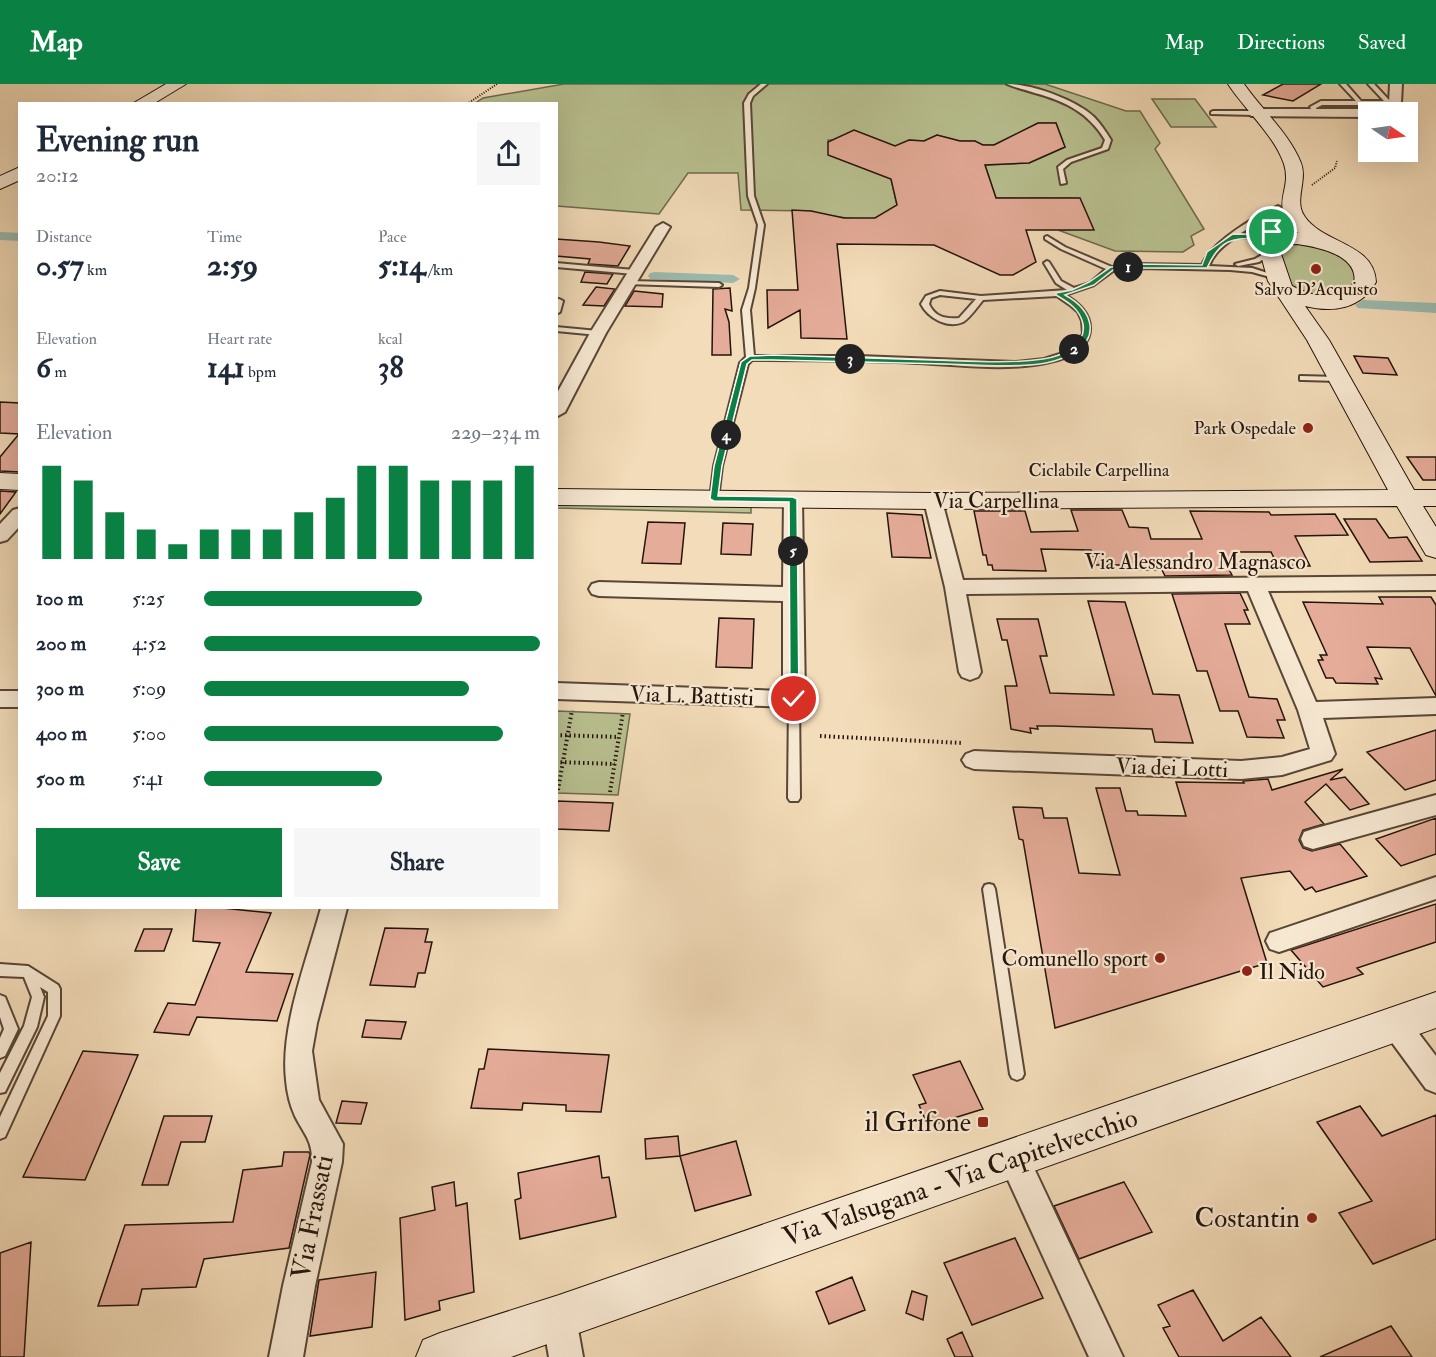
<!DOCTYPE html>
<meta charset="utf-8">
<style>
body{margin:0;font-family:"IM FELL Double Pica",serif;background:#f6f6f7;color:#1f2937;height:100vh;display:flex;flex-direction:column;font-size:22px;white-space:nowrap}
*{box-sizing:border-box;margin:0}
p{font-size:20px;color:#747a83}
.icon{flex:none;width:33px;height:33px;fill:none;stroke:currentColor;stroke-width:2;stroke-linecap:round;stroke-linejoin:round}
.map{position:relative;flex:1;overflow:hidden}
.side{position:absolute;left:18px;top:18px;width:540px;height:807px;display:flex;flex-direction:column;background:#fff;border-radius:0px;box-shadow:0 6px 24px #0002}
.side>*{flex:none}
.needle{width:39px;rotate:103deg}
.controls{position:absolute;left:1358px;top:18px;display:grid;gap:12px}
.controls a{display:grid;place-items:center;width:60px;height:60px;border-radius:0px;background:#fff;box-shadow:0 6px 24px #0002;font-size:30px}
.pin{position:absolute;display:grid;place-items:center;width:51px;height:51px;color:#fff;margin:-26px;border:3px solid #fff;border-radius:50%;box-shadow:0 2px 6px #0007}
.km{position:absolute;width:30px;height:30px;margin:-15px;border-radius:50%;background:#222;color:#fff;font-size:16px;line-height:30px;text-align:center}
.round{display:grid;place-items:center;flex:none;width:63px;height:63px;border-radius:0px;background:#f6f6f7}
.headline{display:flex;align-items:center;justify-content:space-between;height:102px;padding:0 18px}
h1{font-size:33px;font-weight:800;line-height:45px}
.figures{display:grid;grid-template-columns:repeat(3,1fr);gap:9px;height:102px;padding:6px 18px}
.figures div{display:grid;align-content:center}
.figures b{font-size:30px;font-weight:800}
.figures small{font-size:16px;font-weight:400}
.figures p{font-size:16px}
.chart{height:168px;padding:12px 18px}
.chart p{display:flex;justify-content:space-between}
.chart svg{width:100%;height:108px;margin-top:6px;stroke:#0b8043;stroke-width:6}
.button{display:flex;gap:12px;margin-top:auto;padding:12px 18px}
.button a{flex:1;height:69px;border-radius:0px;background:#0b8043;color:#fff;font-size:24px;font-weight:800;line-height:69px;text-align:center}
.button a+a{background:#f6f6f7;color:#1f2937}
ul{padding:0 18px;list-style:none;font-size:20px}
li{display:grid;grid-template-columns:96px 72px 1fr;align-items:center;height:45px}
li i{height:15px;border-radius:8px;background:#0b8043}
header{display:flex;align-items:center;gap:36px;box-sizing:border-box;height:84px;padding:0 30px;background:#0b8043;color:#fff}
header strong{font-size:28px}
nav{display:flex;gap:33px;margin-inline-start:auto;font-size:21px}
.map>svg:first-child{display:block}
.green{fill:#b9c191;stroke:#6f6a4e;stroke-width:1.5}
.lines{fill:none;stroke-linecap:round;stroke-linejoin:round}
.canal{fill:#9bbbb1;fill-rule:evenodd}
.building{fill:#e5ac99;stroke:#25140b;stroke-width:1.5}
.lane-casing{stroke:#584636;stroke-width:4}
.street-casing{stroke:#584636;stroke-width:4}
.secondary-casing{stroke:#25140b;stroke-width:2}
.path-far1{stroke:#25140b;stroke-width:2;stroke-dasharray:1 1.5;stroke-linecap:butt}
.path{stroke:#25140b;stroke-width:4;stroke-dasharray:1.5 3;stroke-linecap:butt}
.lane{fill:#f7e8d2;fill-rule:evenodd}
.street{fill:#f7e8d2;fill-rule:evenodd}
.secondary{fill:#f7e8d2;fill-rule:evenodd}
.route{fill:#0b8043;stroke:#fff;stroke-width:1.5}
.poi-dot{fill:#8f2418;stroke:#f7e8d2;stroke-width:2}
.labels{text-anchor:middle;stroke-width:4.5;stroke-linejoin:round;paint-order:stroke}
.far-poi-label{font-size:18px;fill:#25140b;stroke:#f7e8d2}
.far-street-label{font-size:18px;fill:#25140b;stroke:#f7e8d2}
.street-label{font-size:22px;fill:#25140b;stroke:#f7e8d2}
.poi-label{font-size:22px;fill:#25140b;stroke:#f7e8d2;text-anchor:end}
.near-poi-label{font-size:27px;fill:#25140b;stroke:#f7e8d2;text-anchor:end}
.near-street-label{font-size:27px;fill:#25140b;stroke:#f7e8d2}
</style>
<header>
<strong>Map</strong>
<nav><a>Map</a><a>Directions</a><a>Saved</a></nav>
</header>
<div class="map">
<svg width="1436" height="1273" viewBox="0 0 1436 1273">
<rect width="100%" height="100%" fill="#f3dcb9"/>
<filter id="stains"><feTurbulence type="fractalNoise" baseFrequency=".00333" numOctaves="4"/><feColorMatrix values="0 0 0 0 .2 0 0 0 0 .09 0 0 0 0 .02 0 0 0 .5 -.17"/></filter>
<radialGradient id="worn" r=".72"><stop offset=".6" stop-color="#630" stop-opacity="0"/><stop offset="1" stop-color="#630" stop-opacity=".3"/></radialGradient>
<path class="green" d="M564,0H1045L1126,27H1140L1160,59L1155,65L1204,145L1191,152L1194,161L1183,168L1115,167L1058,146L1093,145L1078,114H996L985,81L1029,79L1065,63L1056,39H1038L994,61H978L975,57H960L937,51L924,57L909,56L900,64L854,46L848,49L859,56H828L829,71L891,95L897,121C891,125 884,131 877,134C864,138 822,131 811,127L741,126L738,89H688L659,130L557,122L556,20H474L483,14Z
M1152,15H1195L1216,43H1171Z
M1303,157C1322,165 1351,170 1355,194C1343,222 1316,212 1293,206L1277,166L1280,160Z
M557,420L751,421V429L557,424Z
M557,627L630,630L618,711L557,709Z"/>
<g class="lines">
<path class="canal" d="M0,148L20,149V157L0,156Z
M655,188L733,191L740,195L733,199L650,195L648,192L650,189Z
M1363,216L1436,219V229L1358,224L1355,221Z"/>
</g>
<path class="building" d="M1283,0H1321L1293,17L1263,11Z
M1038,39H1056L1065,63L1029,79L985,81L996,114H1080L1094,146H1026L1036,178L1013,191H1000L934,161L837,160L847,255L801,254L800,226L768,244L767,206H798L792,126L811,127L844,134H875L897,121L891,95L828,71V58L854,46L895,62L909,56L924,57L937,51L960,57H975L983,61H994Z
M556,155L599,158L630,162L618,182L588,180L590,175L556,172Z
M585,188L613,190L607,200L581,198Z
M596,203L615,205L604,222L583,221Z
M730,204L732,227L725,225L729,238L731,271H712L713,205Z
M634,207L663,210L662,223L625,222Z
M1354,272L1388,274L1397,291L1363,289Z
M0,318L20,319V388L0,387V373L19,350L0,349Z
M1407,373H1436V396H1423Z
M0,407L16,408L0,430Z
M1071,426H1122L1129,443L1148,444L1151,455H1202L1190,427L1269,428L1271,431L1335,430L1348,451L1295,452L1310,482H1278L1271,468H1232L1238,482H1227L1232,491L1165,492L1162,486H1127L1125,481H1096L1091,466L1041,465L1046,487L993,486L992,481H988L986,471H983L974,427H1025L1031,448L1078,447Z
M887,429L922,431L931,474L892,473Z
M1344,435H1376L1389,454L1407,453L1422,477L1370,478Z
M648,438L685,439L681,480L642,479Z
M723,439L753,440L751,471L721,470Z
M1240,509L1248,526H1244L1250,540H1225L1249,613L1277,615L1285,636H1277L1284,654L1247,653L1238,627H1220L1207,587H1197L1172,510Z
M1379,513H1431L1436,521V612L1410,564L1367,563L1382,595L1375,594L1378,600L1336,599L1333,594H1326L1318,576H1323L1320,571H1327L1303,518L1383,520Z
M1088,517L1125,518L1153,610L1179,611L1193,659L1155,658L1152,645L1054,642H1037L1038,645L1030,644L1031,649L1011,645L1005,602H1017L1007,556H1002L997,535H1038L1047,572H1040L1050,609L1114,611Z
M719,534L754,535L752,584L716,583Z
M1436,646V696L1405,706L1367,668Z
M1343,685L1330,696L1345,693L1369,720L1350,726L1326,700L1305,718L1324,740L1303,746L1299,756L1303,764L1312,767L1340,760L1367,792L1316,808L1312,803L1305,806L1290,787L1241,794L1267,879L1055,944L1023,756L1019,755L1013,723L1042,724L1044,734H1067L1079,789L1120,791L1096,704H1120L1126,727H1137L1138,731L1186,732L1176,698L1244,699L1243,697L1268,695L1272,706Z
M556,717L613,719L609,747L556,745Z
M1436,734V770L1401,782L1376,755Z
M1436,820V858L1357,884L1363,890L1323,903L1291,866Z
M196,824H222L271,829L246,888L293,890L277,937L197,933L189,951L154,948L168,919L195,921L220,859L193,857Z
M385,844L428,845L425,858H432L425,889H418L415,903L370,901Z
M144,845H172L164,867H135Z
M366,936L406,938L401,955L362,953Z
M488,965L609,971L601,1028L566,1027V1021L523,1019L522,1026L471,1024L479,985H484Z
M83,967L138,971L85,1096L23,1093Z
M960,977L983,1025L928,1042L919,1021L926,1019L913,991Z
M342,1017L367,1019L361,1040L336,1039Z
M1360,1022L1382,1052L1436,1031V1155L1373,1180L1339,1129L1372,1117L1317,1038Z
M164,1032H212L205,1058H181L168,1101H142Z
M678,1052L680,1072L646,1075L645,1055Z
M736,1057L751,1111L695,1127L680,1072Z
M284,1068H309L310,1071L289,1164L204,1175L196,1203L142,1205L138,1221L98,1222L125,1141L233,1138L243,1086L282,1082Z
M599,1072L602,1094L609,1093L616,1133L520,1155L515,1116L521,1114L518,1089Z
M454,1098L456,1122L467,1119L474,1208L439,1217L440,1226L405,1236L400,1134L435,1126L432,1103Z
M1124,1098L1152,1148L1079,1175L1054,1122Z
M1015,1154L1043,1214L972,1241L944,1179Z
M31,1158L24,1273H0V1169Z
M376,1188L372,1243L310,1252L319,1196Z
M852,1193L865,1226L829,1240L816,1208Z
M1193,1206L1223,1257L1261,1233L1291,1273H1179L1163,1244L1170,1242L1158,1221Z
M912,1207L927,1212L923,1236L906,1229Z
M1391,1242L1412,1273H1320Z
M962,1248L973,1273H955L947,1255Z"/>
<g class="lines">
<g class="lane-casing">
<path id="lane" d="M761,0H767L753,12L750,19L754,112L764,141L755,204L750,226L754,272H859L1015,278L1044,275L1063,269L1076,260L1083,250L1082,237L1078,228L1070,221L1057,212L983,216C978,222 970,234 963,238C948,245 928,234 921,220L926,212L940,207L981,212L1067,206L1056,199L1044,179L1047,177L1049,178L1061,197L1074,204L1090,199L1106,185L1061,165L1045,155V153L1047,152L1065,163L1112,183L1138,180L1202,181C1211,158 1256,132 1278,122L1280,123V125L1241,149L1280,152L1282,153V155L1235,153C1225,161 1214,168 1209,182L1252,184L1280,193L1277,195L1252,188L1230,186L1138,184L1113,187L1094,201L1065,211C1078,218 1091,230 1090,246C1089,265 1066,275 1050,278C1007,288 961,281 917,279C862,276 807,276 752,276L748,280L722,382L718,415L717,417H711L710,415L714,382L740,279L746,273L742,226L749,204L758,141L748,112L744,19L749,10ZM940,211L976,215L959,234C945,235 935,233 929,220L931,214Z
M1007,0C1032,0 1076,16 1094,33C1101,40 1106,48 1111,56L1108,65L1071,78L1063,85L1066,99L1061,100L1058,83L1067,76L1102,64L1105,56C1089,29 1065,17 1035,9C1026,6 1016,4 1007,0Z
M1340,0H1346L1361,17H1384L1368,0H1374L1390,17L1398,19L1395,21H1322L1316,24L1318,30H1314L1310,23L1321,17H1356Z
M1213,27H1255L1258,29L1255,31L1211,30V28Z
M1270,166L1273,168L1272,169L1259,178L1238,182L1235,180L1255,175Z
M556,179L634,186L637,188L634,190L556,183Z
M628,197L719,199L722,201L719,203L626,200L625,199Z
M559,215L563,217L560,228L556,230V216Z
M556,243L598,247L602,249L598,251L556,247Z
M1300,292L1339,293L1343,295L1339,297L1303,296H1300Z
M794,611L799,615L800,714L798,717H790L788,714L789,615Z
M989,800L993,801L995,805L1024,990L1022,994L1017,996L1012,994L1010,990L983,805L985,801Z
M0,880L28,882L58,901L60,905V932L5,1053L0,1055V1033L48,932V908L40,903L44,913L37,943L5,1008L0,1009V989L24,942L32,913L24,893L0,892Z
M0,911L5,913L18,945L5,972L0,974V954L4,945L0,933Z"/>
</g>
<g class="street-casing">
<path id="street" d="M1390,0H1402L1401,19L1395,28H1383L1389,19Z
M1255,25H1368L1374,28H1368V33L1251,32L1249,29Z
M663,139L670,143L606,249L565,328L556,333V311L590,249L656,143Z
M793,409L800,411L802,415L805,615L802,621L794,623L556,615V599L783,607V517L599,512L592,510L589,505L592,500L599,498L783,503L784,415L786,411Z
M933,411L940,413L942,417L963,496L1436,492V506L1268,507L1316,618L1436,614V630L1323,634L1335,670L1331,676L1282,691L1241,695L974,685L966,682L962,676L966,670L974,667L1241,677L1282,673L1310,665L1298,626L1248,507L966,510L981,588L978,593L970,596L962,593L959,588L945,503L924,417L926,413Z
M20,424V442L7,456L0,458V440L13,426Z
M0,607H20V623H0Z
M1436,711V731L1313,765L1304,762L1301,755L1304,748L1313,745Z
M1436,793V815L1279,868L1270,865L1266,857L1270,849Z
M321,824H347L317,939L312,967L319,1016L343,1060L342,1078L315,1202L303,1273H269L283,1202L312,1078C313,1057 304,1050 295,1032C290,1021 287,1008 286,996C280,943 307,876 321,824Z
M1395,927L1405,931L1436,972V1009L1426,1005L1385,949L1381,940L1385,931Z
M1013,1059L1024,1063L1123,1273H1089L998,1074L1002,1063Z
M559,1217L571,1222L576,1234L583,1273H549L542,1234L547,1222Z"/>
</g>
<g class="secondary-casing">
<path id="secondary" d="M166,0H186L153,20H132Z
M1228,0H1244C1262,26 1289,49 1301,79C1308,97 1293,117 1305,133C1324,160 1374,159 1376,198C1361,225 1333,229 1305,222L1329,256L1414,406H1436V422H1423L1436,443V474L1426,471L1397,422L933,425L556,421V405L933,409L1388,406L1307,256L1268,197L1259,164L1265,153L1283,149H1298C1267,119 1293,109 1284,80C1274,51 1245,26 1228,0ZM1297,160C1318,163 1360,171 1354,200C1338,220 1311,212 1292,202L1279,164L1283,161Z
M20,83V96L0,105V92Z
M0,389L20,390V406L0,405Z
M1436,908V944L511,1273H416L423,1256L440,1249L559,1211Z"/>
</g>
<path class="path-far1" d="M467,20L497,0
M1312,101L1335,84L1337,77"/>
<path class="path" d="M556,651L619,653
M820,652L963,659
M556,678L615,680
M558,706L572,626
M610,708L623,628"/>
<use href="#lane" class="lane"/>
<use href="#street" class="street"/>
<use href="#secondary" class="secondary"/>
</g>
<path class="route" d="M1270,147L1275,148L1274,154C1241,157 1224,146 1207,184H1138L1113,186L1094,201L1065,211C1076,217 1088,227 1090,241C1093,264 1065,275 1046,279C1020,284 974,281 946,280C888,279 831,277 773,276H752L747,280L722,382L718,412L793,413L797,415L799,615L797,617H790L789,418L714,417L710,415L714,382L741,278L750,272L773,271C826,273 880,274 933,276C969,277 1007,280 1043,275C1060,273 1087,261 1083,240C1080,225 1068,218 1056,211V209L1072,206L1089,198L1111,183L1138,180L1202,181L1207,168L1233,150L1269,151Z"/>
<g class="poi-dot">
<circle cx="1316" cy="185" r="6"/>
<circle cx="1308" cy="344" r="6"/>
<circle cx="1160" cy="874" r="6"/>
<circle cx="1247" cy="887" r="6"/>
<rect x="977" y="1032" width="12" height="12" rx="3"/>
<circle cx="1312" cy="1134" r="6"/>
</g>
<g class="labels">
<g class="far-poi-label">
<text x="1316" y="211">Salvo D'Acquisto</text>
<text x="1296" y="350" text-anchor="end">Park Ospedale</text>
</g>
<g class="far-street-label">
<text x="1099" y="392">Ciclabile Carpellina</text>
</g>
<g class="street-label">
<text x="996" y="424">Via Carpellina</text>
<text x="1195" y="485">Via Alessandro Magnasco</text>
<text transform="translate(692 611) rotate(2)" y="8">Via L. Battisti</text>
<text transform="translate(1172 683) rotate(2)" y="8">Via dei Lotti</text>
</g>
<g class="poi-label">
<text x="1148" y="882">Comunello sport</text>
<text x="1259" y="895" text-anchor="start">Il Nido</text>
</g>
<g class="near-poi-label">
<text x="971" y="1047">il Grifone</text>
<text x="1300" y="1143">Costantin</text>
</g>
<g class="near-street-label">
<text transform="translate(960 1093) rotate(-19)" y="9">Via Valsugana - Via Capitelvecchio</text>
<text transform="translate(312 1133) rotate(-79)" y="9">Via Frassati</text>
</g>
</g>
<rect width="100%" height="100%" filter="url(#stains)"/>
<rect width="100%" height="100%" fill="url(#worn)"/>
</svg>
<div class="controls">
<a><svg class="needle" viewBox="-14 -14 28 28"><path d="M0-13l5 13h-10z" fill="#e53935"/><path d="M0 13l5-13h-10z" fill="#747a83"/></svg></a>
</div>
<div class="pin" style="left:1272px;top:148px;background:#1e9e55"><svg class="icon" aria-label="arrive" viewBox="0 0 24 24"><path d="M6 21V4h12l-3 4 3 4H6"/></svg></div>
<div class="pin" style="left:794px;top:615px;background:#d93025"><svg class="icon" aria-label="check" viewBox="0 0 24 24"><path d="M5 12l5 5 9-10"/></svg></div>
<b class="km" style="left:1128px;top:183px">1</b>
<b class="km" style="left:1074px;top:265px">2</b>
<b class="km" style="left:850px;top:275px">3</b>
<b class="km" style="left:726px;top:351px">4</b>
<b class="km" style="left:793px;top:467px">5</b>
<section class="side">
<div class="headline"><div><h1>Evening run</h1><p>20:12</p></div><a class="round"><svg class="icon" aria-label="share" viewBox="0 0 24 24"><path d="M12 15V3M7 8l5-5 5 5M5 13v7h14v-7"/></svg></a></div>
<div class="figures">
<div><p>Distance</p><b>0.57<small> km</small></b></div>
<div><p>Time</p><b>2:59</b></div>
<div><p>Pace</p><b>5:14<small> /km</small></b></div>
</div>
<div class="figures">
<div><p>Elevation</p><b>6<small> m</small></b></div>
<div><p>Heart rate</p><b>141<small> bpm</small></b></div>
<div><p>kcal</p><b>38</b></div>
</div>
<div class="chart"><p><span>Elevation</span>229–234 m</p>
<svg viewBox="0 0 160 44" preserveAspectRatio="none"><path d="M5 44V6M15 44V12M25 44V25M35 44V32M45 44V38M55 44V32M65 44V32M75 44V32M85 44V25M95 44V19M105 44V6M115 44V6M125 44V12M135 44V12M145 44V12M155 44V6"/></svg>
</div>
<ul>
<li><b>100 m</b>5:25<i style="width:65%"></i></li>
<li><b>200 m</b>4:52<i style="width:100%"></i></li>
<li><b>300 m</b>5:09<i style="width:79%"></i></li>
<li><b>400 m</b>5:00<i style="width:89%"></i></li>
<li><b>500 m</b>5:41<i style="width:53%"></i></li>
</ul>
<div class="button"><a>Save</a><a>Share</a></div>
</section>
</div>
